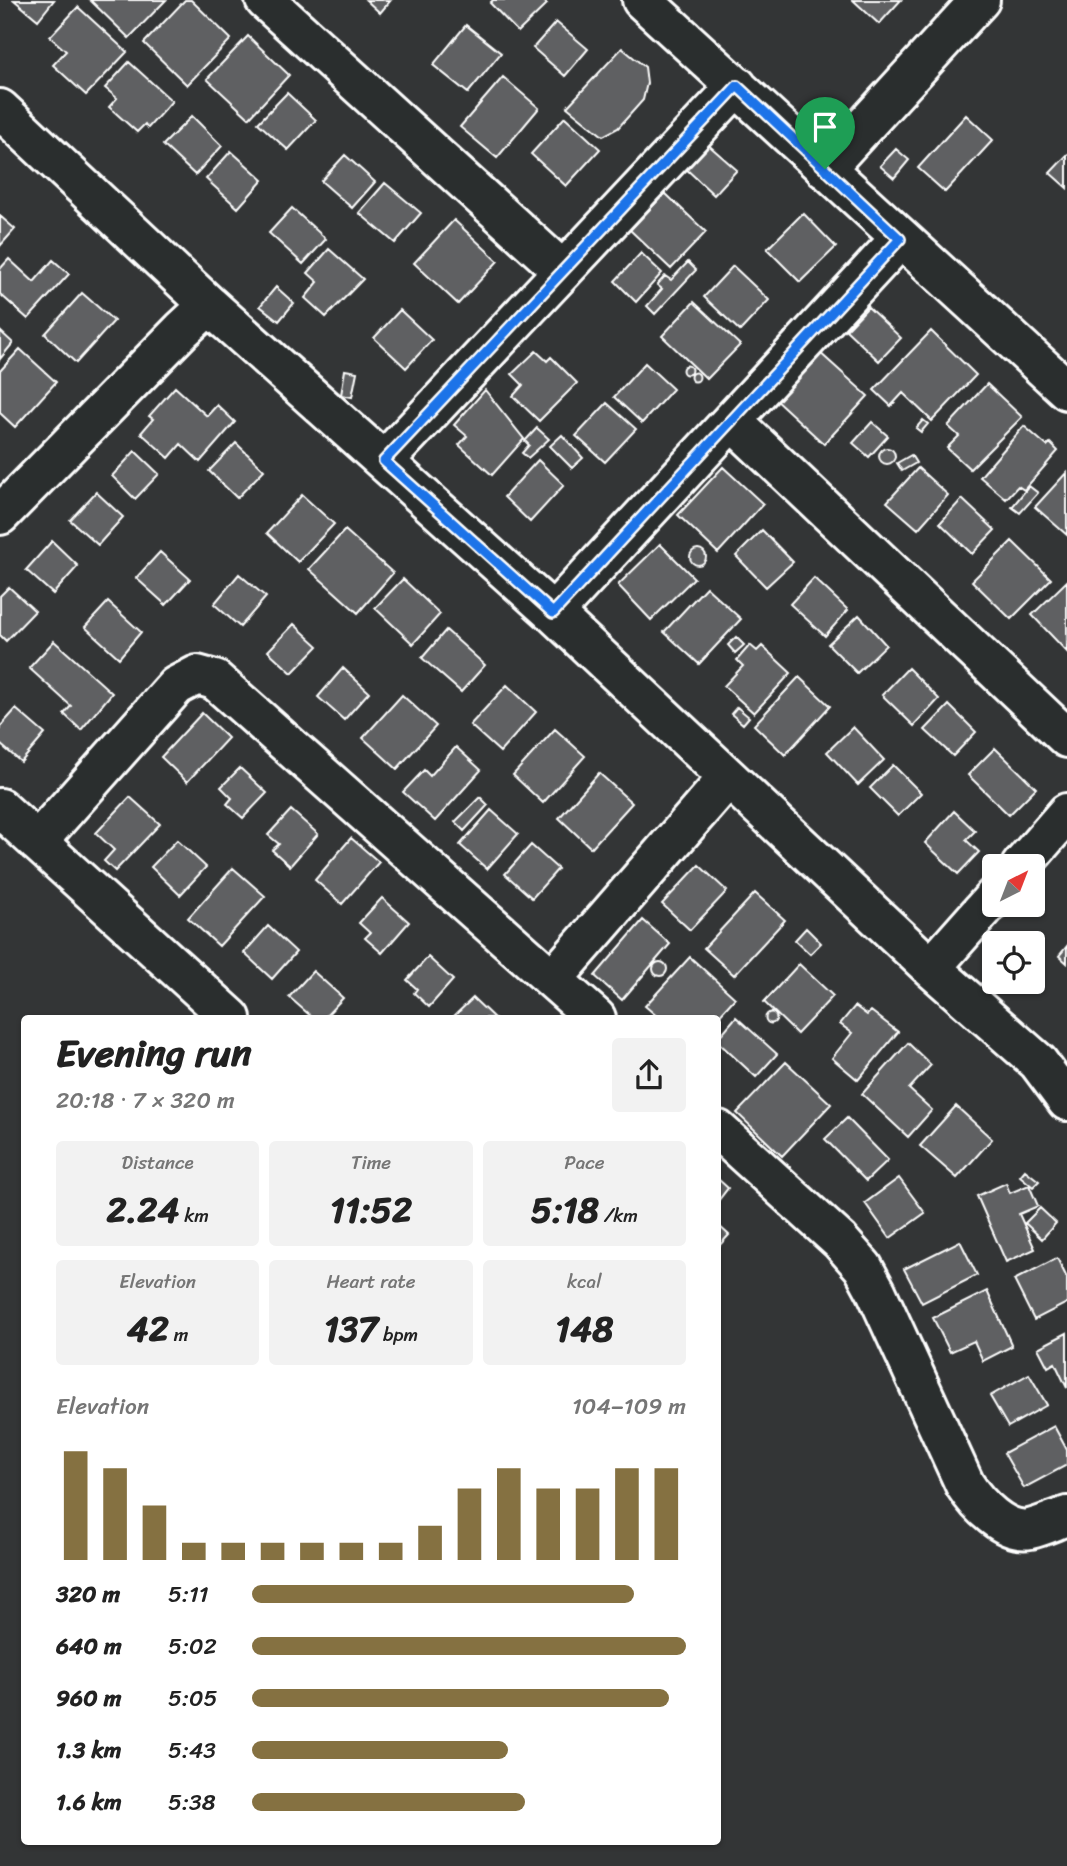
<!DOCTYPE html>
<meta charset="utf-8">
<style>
body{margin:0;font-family:Sriracha,sans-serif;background:#f2f2f2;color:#222;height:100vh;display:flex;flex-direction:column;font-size:26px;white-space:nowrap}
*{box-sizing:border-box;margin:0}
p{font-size:23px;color:#767676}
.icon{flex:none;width:38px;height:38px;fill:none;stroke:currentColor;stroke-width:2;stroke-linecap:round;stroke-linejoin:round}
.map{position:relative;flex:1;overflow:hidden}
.side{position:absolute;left:21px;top:1015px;width:700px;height:830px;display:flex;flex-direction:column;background:#fff;border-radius:7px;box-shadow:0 2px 5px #0004}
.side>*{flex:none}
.needle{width:46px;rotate:42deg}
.tools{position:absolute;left:982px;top:854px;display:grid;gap:14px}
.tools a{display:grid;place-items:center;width:63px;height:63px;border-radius:7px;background:#fff;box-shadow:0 2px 5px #0004;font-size:35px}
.pin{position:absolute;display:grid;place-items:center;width:60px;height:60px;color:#fff;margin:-72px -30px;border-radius:50% 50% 50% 0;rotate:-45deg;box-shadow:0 0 7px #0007}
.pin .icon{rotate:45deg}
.round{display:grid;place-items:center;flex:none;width:74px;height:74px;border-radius:7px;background:#f2f2f2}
.headline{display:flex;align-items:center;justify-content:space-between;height:119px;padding:0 35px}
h1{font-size:38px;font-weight:700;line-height:52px}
.figures{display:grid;grid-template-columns:repeat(3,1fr);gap:10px;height:119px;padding:7px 35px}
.figures div{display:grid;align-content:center;border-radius:7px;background:#f2f2f2;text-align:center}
.figures b{font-size:35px;font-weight:700}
.figures small{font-size:19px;font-weight:400}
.figures p{font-size:19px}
.chart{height:196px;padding:14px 35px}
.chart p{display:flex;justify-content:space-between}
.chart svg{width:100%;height:126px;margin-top:7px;stroke:#857141;stroke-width:6}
ul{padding:0 35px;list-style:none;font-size:23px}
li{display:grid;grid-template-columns:112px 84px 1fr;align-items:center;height:52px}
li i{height:18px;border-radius:9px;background:#857141}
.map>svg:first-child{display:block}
.building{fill:#5f6162;stroke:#fff;stroke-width:2}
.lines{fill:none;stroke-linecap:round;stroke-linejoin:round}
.minor-casing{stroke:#fff;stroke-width:44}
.minor{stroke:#2a2d2e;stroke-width:38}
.route-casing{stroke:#fff;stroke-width:14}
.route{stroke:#1a73e8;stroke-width:9}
</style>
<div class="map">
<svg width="1067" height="1866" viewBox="0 0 1067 1866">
<rect width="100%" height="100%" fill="#333536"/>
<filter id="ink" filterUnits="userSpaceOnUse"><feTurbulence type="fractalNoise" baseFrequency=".0143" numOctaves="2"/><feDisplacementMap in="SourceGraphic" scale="14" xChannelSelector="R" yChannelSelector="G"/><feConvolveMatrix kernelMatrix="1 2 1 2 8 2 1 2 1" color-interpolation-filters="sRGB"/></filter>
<g filter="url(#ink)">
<path class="building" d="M14,0H54L38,20Z
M90,0H166L129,38Z
M185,0H191L231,39L187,85L144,43Z
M366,0H391L380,13Z
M493,0H543L547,4L518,32L490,3Z
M853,0H901L879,24Z
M78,7L127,52L86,95L53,65L66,51L50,37Z
M556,22L588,49L565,76L533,48Z
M466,25L501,53L468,93L433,65Z
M248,36L289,75L249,118L207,79Z
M622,48L645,67L647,83L643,100L618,128L603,136L567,107Z
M129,62L172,101L148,128L145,124L137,132L109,107L117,98L105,88Z
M503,77L539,108L497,158L460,127Z
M287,93L316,120L288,150L258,123Z
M966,115L993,140L945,192L918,168Z
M192,116L222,146L195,175L163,145Z
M565,117L600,149L566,186L531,154Z
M705,142L737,170L714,195L683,166Z
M896,149L909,160L894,178L880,166Z
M231,151L263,180L238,208L206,179Z
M345,155L375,182L352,208L321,181Z
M1067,155V188L1050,173Z
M385,183L421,213L395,243L359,213Z
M665,193L706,232L671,269L630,230Z
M292,208L326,239L303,264L269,233Z
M803,213L836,247L800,282L767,249Z
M0,216L15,229L0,246Z
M454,220L498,261L458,304L414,263Z
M329,249L363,279L326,317L305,298L318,282L308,273Z
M641,253L662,273L636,302L615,281Z
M9,259L34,282L53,260L69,274L28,319L0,294V269Z
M688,262L696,270L655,314L647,306L662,289L657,285L665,276L671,280Z
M733,266L769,300L740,331L704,297Z
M276,287L294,303L279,321L260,306Z
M82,293L114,321L76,363L45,334Z
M694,302L740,345L707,379L662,336Z
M868,307L901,338L879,361L846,330Z
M400,310L432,340L406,368L374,338Z
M0,331L13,343L0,359Z
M931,331L976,375L932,421L903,393L891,406L874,390Z
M20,349L56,382L15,427L0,413V371Z
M536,351L547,361L551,357L577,383L539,421L513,396L523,385L512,374Z
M818,351L868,396L824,444L775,399Z
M645,363L673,389L642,423L614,397Z
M682.5 370a4.5 4.5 0 1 1 9 0a4.5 4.5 0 1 1-9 0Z
M345,370L357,372L352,397L341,395Z
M690.5 377a4.5 4.5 0 1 1 9 0a4.5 4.5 0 1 1-9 0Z
M987,384L1022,417L970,469L947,448L959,436L948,426Z
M175,387L207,416L217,405L235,422L200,462L181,444L169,458L141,433L153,419L149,416Z
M485,390L524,439L492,475L459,445L467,436L454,425Z
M607,403L636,429L605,462L576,436Z
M923,420L928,424L921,432L916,428Z
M872,422L888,436L869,457L853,443Z
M1024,426L1047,446L1050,443L1058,451L1024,490L1018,486L1006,499L980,477Z
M537,428L549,439L528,458L522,453L529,445L525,441Z
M562,435L583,458L572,468L550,446Z
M236,443L264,470L237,498L209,471Z
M879 456a8 8 0 1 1 16 0a8 8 0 1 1-16 0Z
M135,451L159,474L135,499L112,476Z
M911,455L916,463L902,471L897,463Z
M538,460L564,485L530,522L504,497Z
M723,467L763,504L718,553L678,515Z
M918,468L948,495L918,529L887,502Z
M1067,472V535L1035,507Z
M1029,486L1038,493L1020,513L1012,507Z
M96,492L123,517L98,545L70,520Z
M302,495L334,524L298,562L267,533Z
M962,499L995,530L972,554L940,523Z
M345,530L393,573L358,613L309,569Z
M762,530L793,562L766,587L736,556Z
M52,541L78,566L53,594L26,570Z
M1012,541L1051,579L1011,619L972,581Z
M660,544L694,578L651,620L618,585Z
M690 557a8 8 0 1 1 16 0a8 8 0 1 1-16 0Z
M160,552L190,579L166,605L136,578Z
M239,574L266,597L240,627L214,604Z
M814,578L848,610L825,636L790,604Z
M403,579L440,614L413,644L375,608Z
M1067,581V652L1032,615Z
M9,587L35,611L6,641L0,635V596Z
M706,587L741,619L699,664L664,632Z
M108,602L141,632L119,658L85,627Z
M859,615L886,645L857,673L828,644Z
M294,624L318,646L292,673L268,651Z
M446,630L485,665L461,692L422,658Z
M736,637L744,645L735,653L728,645Z
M54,641L112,693L81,730L64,714L71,706L29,668Z
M750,645L757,651L762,646L791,673L754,713L724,686L743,666L737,660Z
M343,668L369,692L344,720L318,697Z
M908,668L939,699L914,726L882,695Z
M799,677L830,706L785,755L754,725Z
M507,685L536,712L500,752L470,725Z
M402,695L436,726L397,769L363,738Z
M949,705L976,732L953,756L925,730Z
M737,707L749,717L743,724L731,714Z
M16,709L45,734L21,762L0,744V727Z
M202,713L228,738L187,782L161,757Z
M853,727L884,760L858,785L827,752Z
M555,729L585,756L543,803L513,775Z
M456,747L481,770L435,821L403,792L424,770L430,776Z
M995,748L1036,788L1009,815L968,775Z
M893,765L921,793L898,816L870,788Z
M240,768L267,793L243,818L227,804L232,798L221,787Z
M599,773L632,803L591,848L559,818Z
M130,797L160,824L115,871L104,861L114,850L96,833Z
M480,797L488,805L464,831L455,822Z
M291,810L318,834L290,866L272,850L279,844L268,835Z
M491,810L518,834L487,869L460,845Z
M954,811L975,831L966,840L979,852L958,874L925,843Z
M351,838L379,862L342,904L315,880Z
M177,840L206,867L180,895L151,867Z
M531,845L558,869L532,898L505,874Z
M699,865L727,891L690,930L662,904Z
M233,868L265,896L219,946L188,918Z
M755,893L785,920L734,975L704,948Z
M382,898L409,922L382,953L365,938L370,933L359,923Z
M643,920L670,944L622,1000L595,976Z
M268,926L296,952L272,979L244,953Z
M806,928L821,943L810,954L795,940Z
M1067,946V963L1059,956Z
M428,957L453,980L429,1007L414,993L417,989L407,980Z
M690,957L735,998L717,1018H659L645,1006Z
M653 969a7 7 0 1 1 14 0a7 7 0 1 1-14 0Z
M799,964L833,996L797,1034L764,1002Z
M313,971L343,998L324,1018H313L289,997Z
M473,998L494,1018H452Z
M855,1006L867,1015L871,1011L898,1032L858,1080L832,1058L852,1033L840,1024Z
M765.5 1018a5.5 5.5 0 1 1 11 0a5.5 5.5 0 1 1-11 0Z
M736,1017L777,1054L756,1077L718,1042V1038Z
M908,1043L931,1065L909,1089L932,1110L908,1137L862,1094Z
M786,1062L831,1104L782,1156L737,1113Z
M956,1106L992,1139L957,1178L920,1146Z
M847,1118L888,1160L866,1181L825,1139Z
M1025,1170L1039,1181L1033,1187L1020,1176Z
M899,1178L925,1213L890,1238L865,1203Z
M718,1179L728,1188L718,1201Z
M1006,1183L1010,1193L1029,1185L1038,1206L1019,1214L1035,1249L1006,1262L977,1196Z
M1040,1208L1056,1223L1042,1239L1025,1223Z
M718,1225L729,1235L718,1247Z
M960,1241L977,1275L922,1303L904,1269Z
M1057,1258L1067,1278V1303L1034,1320L1014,1280Z
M987,1291L1012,1346L983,1361L974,1341L950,1352L933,1318Z
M1067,1333V1388L1055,1363L1048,1367L1038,1348Z
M1029,1374L1047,1405L1008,1427L990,1396Z
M1054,1426L1067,1450V1465L1024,1488L1004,1453Z"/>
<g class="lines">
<g class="minor-casing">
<path id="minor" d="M265,0L563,271
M642,0L1067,390
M0,109L209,305L553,613L931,968L1038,1062L1067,1101
M825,169L980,0
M732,421L1067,738
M384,461L737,86
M0,515L182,330L209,305
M553,613L900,239
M0,808L231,1018
M37,842L176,686L197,675L215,680L596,1018
M1021,866L1067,813
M931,968L994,897
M553,979L727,779
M718,1130L840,1241L863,1267L876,1291L965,1485C977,1504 1005,1534 1030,1529C1043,1526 1055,1520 1067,1516"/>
</g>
<use href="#minor" class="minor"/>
</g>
</g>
<g class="lines" filter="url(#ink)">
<g class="route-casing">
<path id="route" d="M737,86L900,239L553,613L384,461Z"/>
</g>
<use href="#route" class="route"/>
</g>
</svg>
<div class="tools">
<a><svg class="needle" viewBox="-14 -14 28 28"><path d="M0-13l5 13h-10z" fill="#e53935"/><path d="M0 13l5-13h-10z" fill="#767676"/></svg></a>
<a><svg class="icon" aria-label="locate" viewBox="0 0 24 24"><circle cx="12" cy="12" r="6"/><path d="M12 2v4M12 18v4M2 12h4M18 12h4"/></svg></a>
</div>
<div class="pin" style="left:825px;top:169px;background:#1e9e55"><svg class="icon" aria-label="arrive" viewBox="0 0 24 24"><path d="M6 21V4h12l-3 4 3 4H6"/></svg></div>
<section class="side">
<div class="headline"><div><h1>Evening run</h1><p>20:18 · 7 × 320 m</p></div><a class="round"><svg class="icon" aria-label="share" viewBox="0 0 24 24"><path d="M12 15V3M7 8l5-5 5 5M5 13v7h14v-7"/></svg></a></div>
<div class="figures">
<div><p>Distance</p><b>2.24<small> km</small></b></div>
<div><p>Time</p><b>11:52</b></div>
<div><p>Pace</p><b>5:18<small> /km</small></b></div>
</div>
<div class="figures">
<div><p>Elevation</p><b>42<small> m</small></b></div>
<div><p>Heart rate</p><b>137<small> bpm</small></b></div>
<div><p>kcal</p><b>148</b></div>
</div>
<div class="chart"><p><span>Elevation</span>104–109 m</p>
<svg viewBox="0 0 160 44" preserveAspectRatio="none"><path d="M5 44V6M15 44V12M25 44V25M35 44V38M45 44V38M55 44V38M65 44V38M75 44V38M85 44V38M95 44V32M105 44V19M115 44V12M125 44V19M135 44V19M145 44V12M155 44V12"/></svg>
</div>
<ul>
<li><b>320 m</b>5:11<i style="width:88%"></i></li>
<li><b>640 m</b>5:02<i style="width:100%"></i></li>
<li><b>960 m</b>5:05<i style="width:96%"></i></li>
<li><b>1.3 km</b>5:43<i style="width:59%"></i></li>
<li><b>1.6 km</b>5:38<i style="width:63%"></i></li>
</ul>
</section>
</div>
